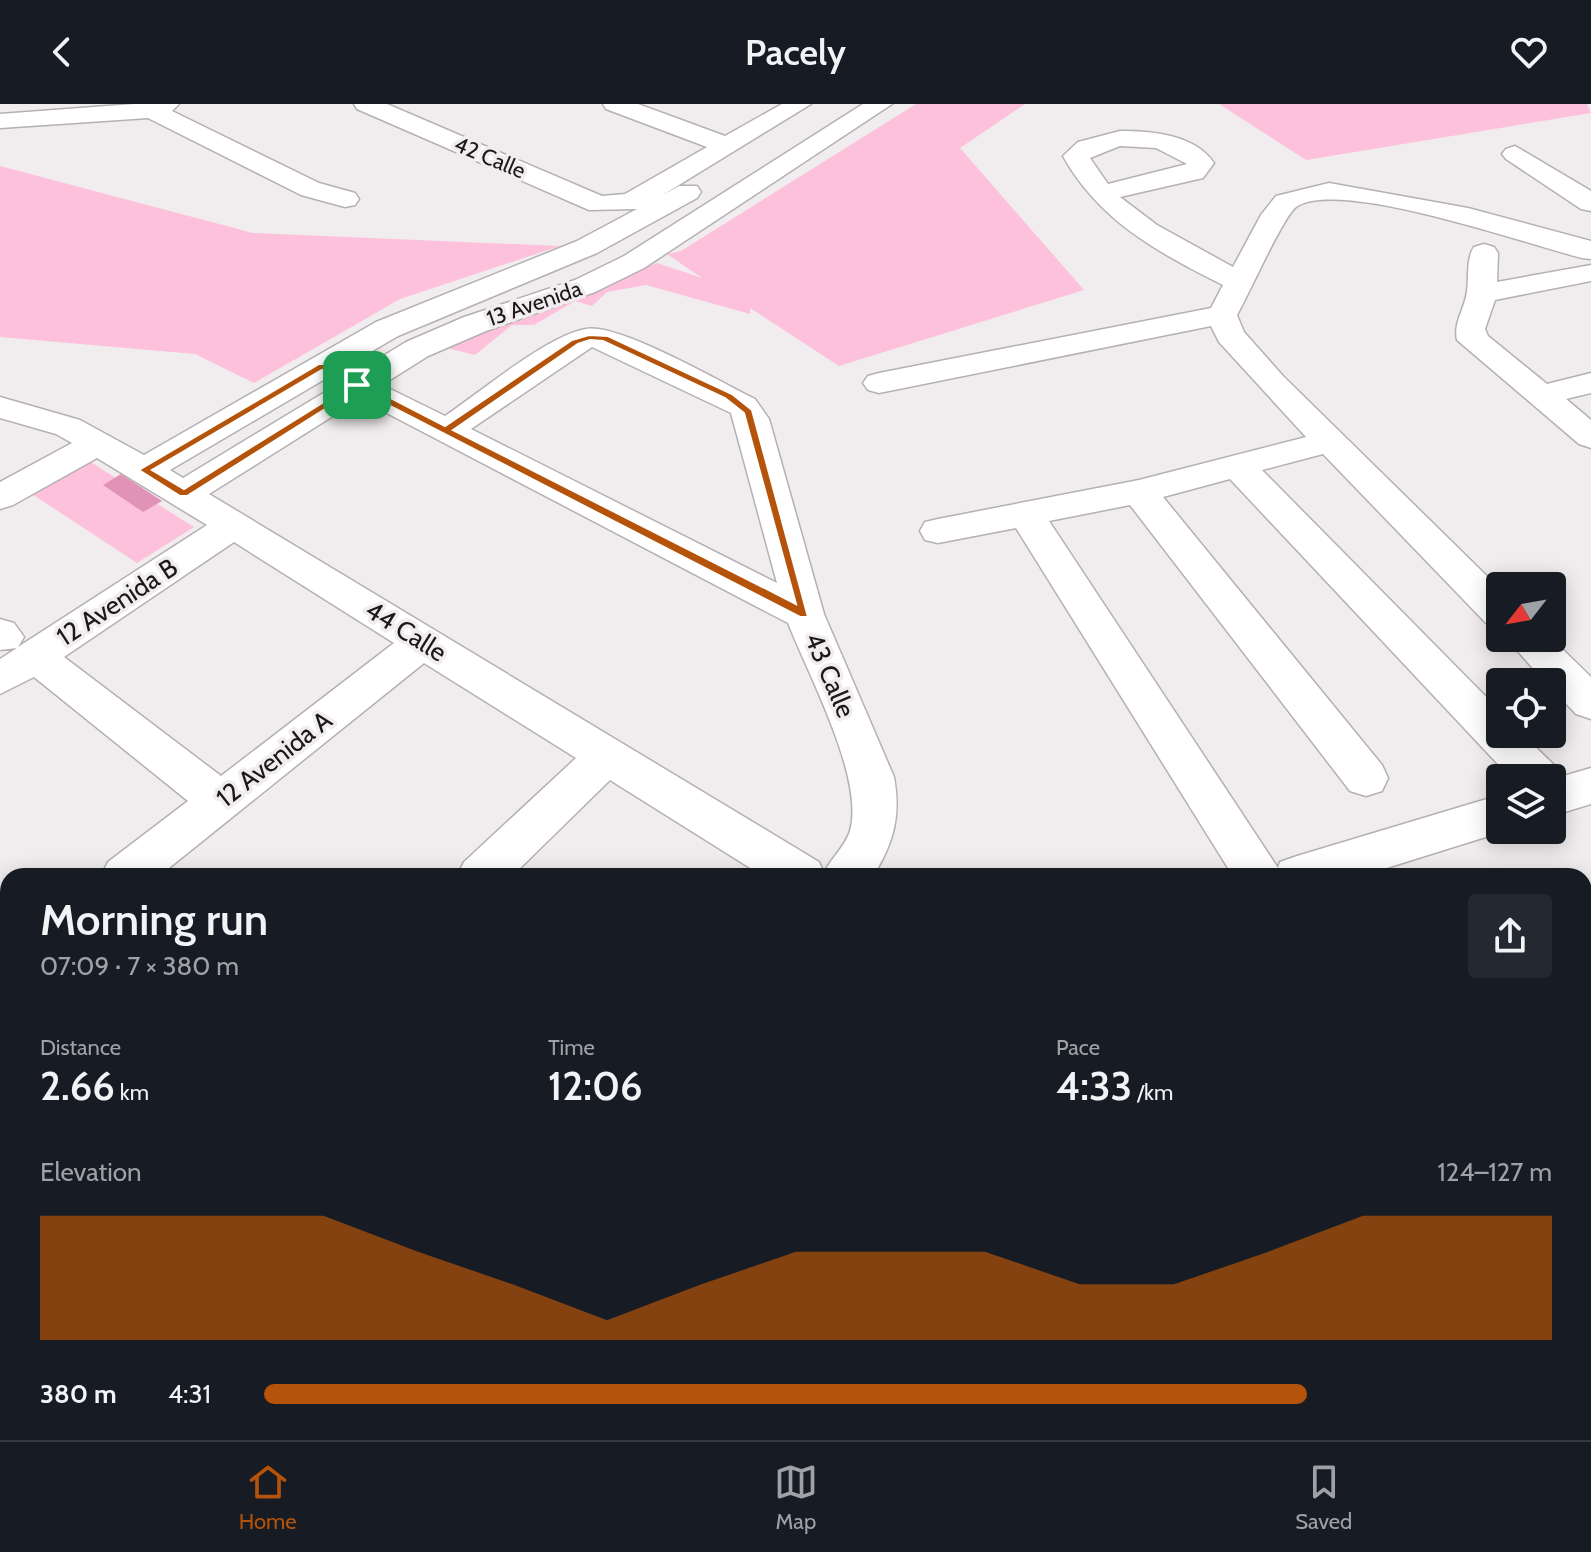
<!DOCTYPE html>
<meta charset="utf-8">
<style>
body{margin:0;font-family:Cabin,sans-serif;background:#242831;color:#f1f3f6;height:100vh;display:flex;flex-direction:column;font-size:30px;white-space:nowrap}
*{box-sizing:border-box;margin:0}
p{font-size:26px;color:#9ea1a6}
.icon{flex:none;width:44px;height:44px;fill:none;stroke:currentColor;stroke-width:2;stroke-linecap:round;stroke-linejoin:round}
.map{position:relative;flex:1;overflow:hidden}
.sheet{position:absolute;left:0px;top:764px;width:1592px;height:572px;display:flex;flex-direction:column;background:#171b24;border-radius:24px 24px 0 0;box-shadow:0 4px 20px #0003}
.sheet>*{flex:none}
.needle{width:52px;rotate:239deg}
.tools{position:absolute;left:1486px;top:468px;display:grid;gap:16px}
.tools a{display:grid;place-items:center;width:80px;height:80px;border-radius:8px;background:#171b24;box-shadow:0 4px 20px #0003;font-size:40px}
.pin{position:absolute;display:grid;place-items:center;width:68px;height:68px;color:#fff;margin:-34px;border-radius:16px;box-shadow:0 4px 12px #0006}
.round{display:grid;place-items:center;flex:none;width:84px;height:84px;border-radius:8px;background:#242831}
.overview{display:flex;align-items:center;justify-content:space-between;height:136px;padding:0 40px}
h1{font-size:44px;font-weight:600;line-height:60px}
.stats{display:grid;grid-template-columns:repeat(3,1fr);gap:12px;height:136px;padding:8px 40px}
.stats div{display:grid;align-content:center}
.stats b{font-size:40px;font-weight:600}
.stats small{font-size:22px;font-weight:400}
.stats p{font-size:22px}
.chart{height:224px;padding:16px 40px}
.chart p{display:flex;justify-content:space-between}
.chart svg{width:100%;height:144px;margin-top:8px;fill:#b45309;opacity:.7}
ul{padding:0 40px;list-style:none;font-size:26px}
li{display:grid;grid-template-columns:128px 96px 1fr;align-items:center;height:60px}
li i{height:20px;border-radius:10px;background:#b45309}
header{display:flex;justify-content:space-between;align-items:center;height:104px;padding:0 40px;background:#171b24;font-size:36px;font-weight:600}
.tabs{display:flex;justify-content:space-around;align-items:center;height:112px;border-top:2px solid #363941;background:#171b24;font-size:22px;color:#9ea1a6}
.tabs a{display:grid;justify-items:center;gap:4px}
.tabs .on{color:#b45309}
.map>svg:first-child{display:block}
.green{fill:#fdc1db}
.water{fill:#e093b7}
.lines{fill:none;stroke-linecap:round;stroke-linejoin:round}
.minor-casing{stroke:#b5b0b2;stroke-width:3}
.minor{fill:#fff;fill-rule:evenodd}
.route{fill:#b45309;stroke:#fff;stroke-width:2;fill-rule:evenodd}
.labels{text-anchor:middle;stroke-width:7;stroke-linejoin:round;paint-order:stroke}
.far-street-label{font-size:22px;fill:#1a1819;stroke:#f1ecee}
.street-label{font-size:26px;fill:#1a1819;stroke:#f1ecee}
</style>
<header><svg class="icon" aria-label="back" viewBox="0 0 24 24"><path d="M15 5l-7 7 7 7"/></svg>Pacely<svg class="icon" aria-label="heart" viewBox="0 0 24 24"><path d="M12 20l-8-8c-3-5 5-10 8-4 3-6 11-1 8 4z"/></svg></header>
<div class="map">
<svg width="1591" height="1336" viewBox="0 0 1591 1336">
<rect width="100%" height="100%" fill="#f1ecee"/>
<path class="green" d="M916,0H1025L960,44L1084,186L839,262L750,204V210L646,181L607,188L592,202L575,197L534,221H512L475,251L439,242L657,159L702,174L667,150L681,147Z
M1219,0H1587L1591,9L1306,56Z
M0,62L253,129L560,142L400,195L254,279L195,250L0,233Z
M89,357L194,423L137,459L32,390Z"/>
<path class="water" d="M121,370L162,397L143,408L103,381Z"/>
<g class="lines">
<g class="minor-casing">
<path id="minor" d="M134,0H179L172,7L319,79L355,89L359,95L355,101L345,103L301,91L148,14L0,24V10Z
M354,0H387L602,92L625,90L707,43L606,5L603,0H638L725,32L782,0H811L661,92L679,82H697L701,88L697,94L597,149L398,232L345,263L357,268L406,238L464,213L575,176L624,152L863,0H892L644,164L595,188L486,227L428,252L382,281L445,312C479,289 548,231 586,225C619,219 720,278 755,295L769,315L824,510L894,673C901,711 894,739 873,772H763L610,676L512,772H457L464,758L576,654L424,559L159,772H101L108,758L188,697L34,573L0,590V555L17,544L0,546V515L14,519L24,533L18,543L207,421L97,354L13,401L0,405V378L72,339L56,330L0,314V293L80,316L144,351L376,218L577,137L637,105L589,106L357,5ZM592,243L731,309L777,479L471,325ZM325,275L335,282L183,374L170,366ZM360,295L788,519C808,570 865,675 850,727C845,743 831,754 824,769L819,758L209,390ZM234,438L394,539L221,672L64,553Z
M1120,27C1152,27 1194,30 1214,59L1203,74L1120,93L1157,121L1233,163L1261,111L1276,92L1329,79L1468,104L1591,137V155L1582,154C1529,141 1338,73 1296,103C1283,113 1248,192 1237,211L1244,228L1283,272L1500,485V523L1486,519L1323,350L1262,366L1500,607V630H1522L1554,661L1560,673L1591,664V700L1552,712V674H1511L1230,375L1163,393L1382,661L1388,674L1382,687L1366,692L1350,687L1130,401L1049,417L1278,764L1280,758L1297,752L1500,691V726H1508L1361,772H1233L1016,424L938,439L925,436L920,427L925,418L938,415L1139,376L1306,333L1219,238L1211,222L879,289L868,286L863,279L868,272L879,269L1211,204L1223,181C1159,149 1099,117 1063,52L1078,38ZM1120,42L1156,44L1187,60L1108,80L1090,54Z
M1515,42L1591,87V107L1581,105L1506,55L1502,50L1506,45Z
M1484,140L1494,143L1498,149L1497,178L1591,161V177L1495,196L1485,225L1488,232L1547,280L1591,269V289L1566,295L1591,316V344L1579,340L1457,236C1453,218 1465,205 1467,187C1469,173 1466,155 1474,143Z
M1506,534H1551L1591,573V615L1576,610L1552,585V578H1545Z
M8,841V890L0,893V844Z
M1591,1055V1111L1584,1114V1058Z
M8,1197V1262L0,1265V1200Z
M353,1328H420L416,1336H350Z
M1188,1328H1267L1263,1336H1185Z"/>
</g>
<use href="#minor" class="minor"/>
</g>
<path class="route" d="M589,231L608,232L732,290L752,306L808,513H800L357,285L187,392H180L139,366L319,260H325L445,322L572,236ZM590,236L603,237L725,294L744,309L796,500L453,326L578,240ZM322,266L351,281L184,385L152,366Z"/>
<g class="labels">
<g class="far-street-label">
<text transform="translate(490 53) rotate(23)" y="8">42 Calle</text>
<text transform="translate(534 199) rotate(-19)" y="8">13 Avenida</text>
</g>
<g class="street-label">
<text transform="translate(117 498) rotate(-33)" y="9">12 Avenida B</text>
<text transform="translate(406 527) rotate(32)" y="9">44 Calle</text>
<text transform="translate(830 571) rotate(67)" y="9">43 Calle</text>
<text transform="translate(274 655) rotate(-38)" y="9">12 Avenida A</text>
</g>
</g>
</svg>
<div class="tools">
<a><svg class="needle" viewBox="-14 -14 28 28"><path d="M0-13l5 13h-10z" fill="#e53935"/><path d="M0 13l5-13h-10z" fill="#9ea1a6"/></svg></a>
<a><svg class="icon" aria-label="locate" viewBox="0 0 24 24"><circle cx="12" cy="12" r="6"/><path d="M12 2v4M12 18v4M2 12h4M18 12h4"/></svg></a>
<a><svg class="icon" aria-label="layers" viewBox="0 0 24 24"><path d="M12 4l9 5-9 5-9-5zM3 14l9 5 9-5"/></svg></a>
</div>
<div class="pin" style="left:357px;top:281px;background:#1e9e55"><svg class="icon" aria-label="arrive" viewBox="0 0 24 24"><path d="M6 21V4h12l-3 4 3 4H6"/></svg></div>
<section class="sheet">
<div class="overview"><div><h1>Morning run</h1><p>07:09 · 7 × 380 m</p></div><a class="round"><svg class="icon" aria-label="share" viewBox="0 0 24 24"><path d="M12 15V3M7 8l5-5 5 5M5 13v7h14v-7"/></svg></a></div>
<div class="stats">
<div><p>Distance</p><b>2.66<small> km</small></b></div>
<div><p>Time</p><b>12:06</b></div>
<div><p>Pace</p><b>4:33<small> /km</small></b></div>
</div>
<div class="chart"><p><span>Elevation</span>124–127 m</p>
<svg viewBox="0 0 160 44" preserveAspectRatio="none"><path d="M0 44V6L10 6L20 6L30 6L40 17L50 27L60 38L70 27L80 17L90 17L100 17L110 27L120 27L130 17L140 6L150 6L160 6V44z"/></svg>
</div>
<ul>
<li><b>380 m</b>4:31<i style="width:81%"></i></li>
</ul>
</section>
</div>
<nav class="tabs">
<a class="on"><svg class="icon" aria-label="home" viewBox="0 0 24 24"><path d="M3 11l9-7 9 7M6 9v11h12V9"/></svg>Home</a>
<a><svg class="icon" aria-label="map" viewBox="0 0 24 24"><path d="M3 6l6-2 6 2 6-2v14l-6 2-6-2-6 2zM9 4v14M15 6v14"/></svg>Map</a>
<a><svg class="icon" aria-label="saved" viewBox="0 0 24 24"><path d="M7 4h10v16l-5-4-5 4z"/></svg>Saved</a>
</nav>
